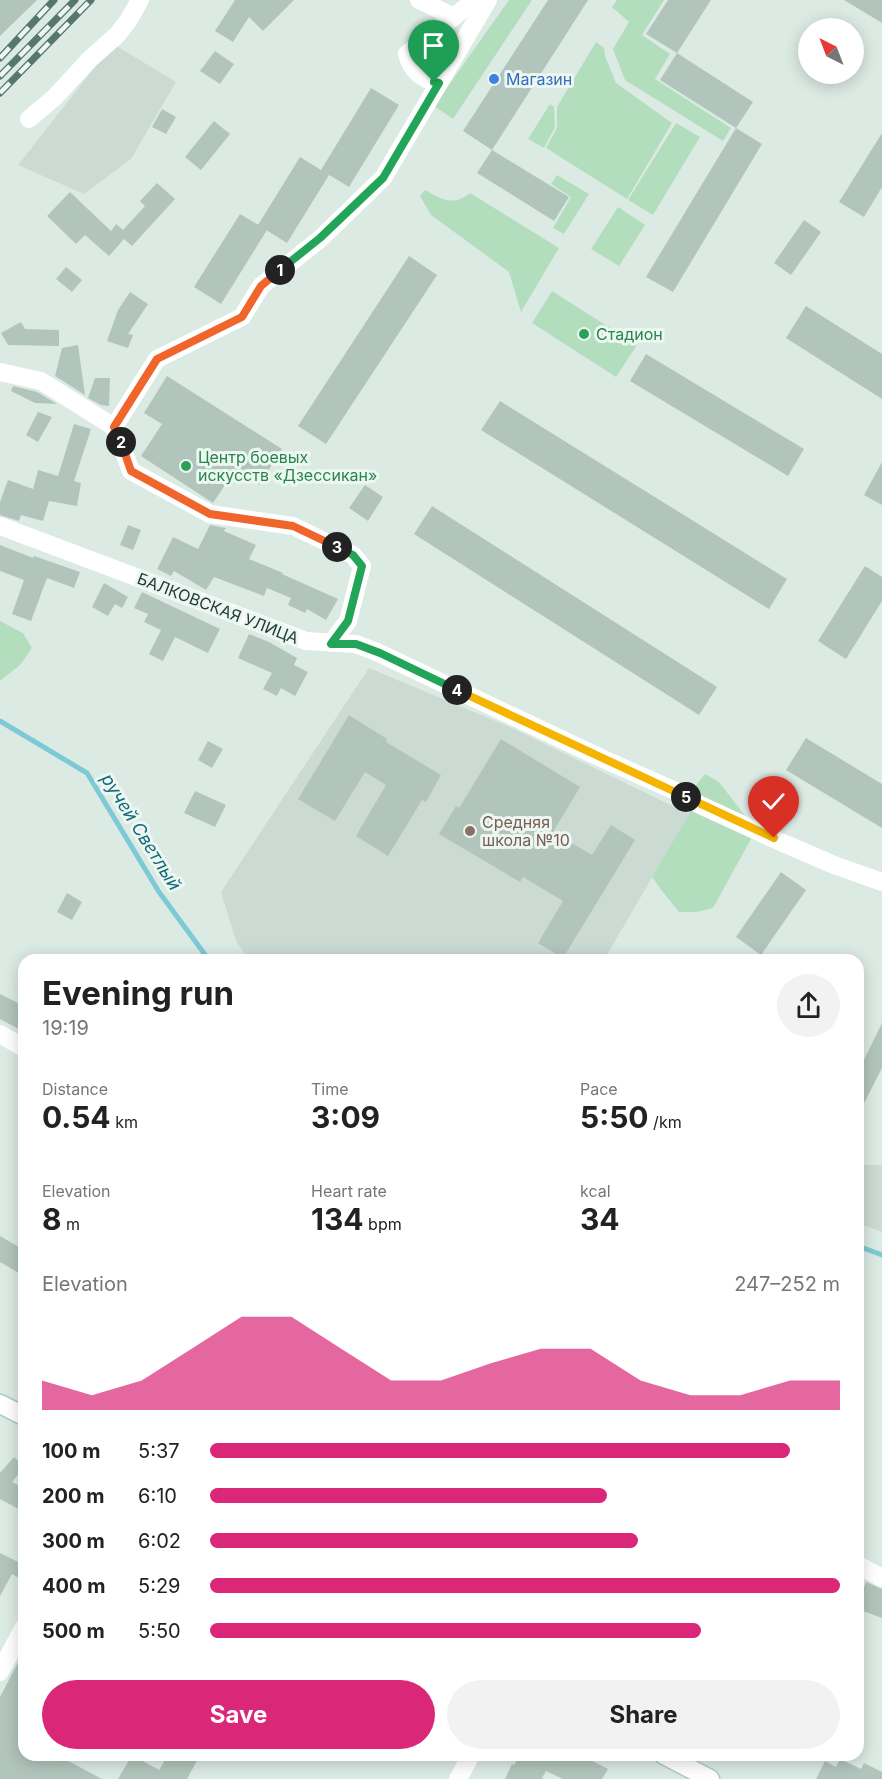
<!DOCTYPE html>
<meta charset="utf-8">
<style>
body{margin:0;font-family:Inter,sans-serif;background:#f2f2f2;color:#222;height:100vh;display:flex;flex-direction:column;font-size:22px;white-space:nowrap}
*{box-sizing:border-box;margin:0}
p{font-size:20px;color:#767676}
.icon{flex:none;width:33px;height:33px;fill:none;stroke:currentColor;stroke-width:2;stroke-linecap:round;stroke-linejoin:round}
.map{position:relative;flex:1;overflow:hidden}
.panel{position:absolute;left:18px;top:954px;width:846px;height:807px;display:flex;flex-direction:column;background:#fff;border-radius:18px;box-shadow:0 3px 15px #0003}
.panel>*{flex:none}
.needle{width:39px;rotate:318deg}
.tools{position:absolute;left:798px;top:18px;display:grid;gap:12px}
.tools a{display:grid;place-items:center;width:66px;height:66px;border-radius:50%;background:#fff;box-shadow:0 3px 15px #0003;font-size:30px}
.pin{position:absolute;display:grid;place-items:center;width:51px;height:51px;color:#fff;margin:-62px -26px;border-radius:50% 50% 50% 0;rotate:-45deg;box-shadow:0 0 6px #0007}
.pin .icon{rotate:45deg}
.km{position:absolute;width:30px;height:30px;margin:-15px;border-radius:50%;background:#222;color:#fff;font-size:16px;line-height:30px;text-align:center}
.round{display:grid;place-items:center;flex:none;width:63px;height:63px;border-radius:32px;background:#f2f2f2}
.headline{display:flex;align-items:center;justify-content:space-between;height:102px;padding:0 24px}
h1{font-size:33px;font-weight:700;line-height:45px}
.stats{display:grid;grid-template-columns:repeat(3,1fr);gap:9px;height:102px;padding:6px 24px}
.stats div{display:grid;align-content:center}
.stats b{font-size:30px;font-weight:700}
.stats small{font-size:16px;font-weight:400}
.stats p{font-size:16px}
.chart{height:168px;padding:12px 24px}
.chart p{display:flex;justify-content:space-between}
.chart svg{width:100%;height:108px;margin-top:6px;fill:#db2777;opacity:.7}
.cta{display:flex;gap:12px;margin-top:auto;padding:12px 24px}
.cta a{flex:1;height:69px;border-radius:36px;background:#db2777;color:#fff;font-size:24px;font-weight:700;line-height:69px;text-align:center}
.cta a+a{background:#f2f2f2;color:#222}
ul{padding:0 24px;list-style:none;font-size:20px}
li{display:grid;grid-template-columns:96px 72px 1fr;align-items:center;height:45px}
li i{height:15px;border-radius:8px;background:#db2777}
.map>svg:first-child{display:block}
.built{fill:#cbdad3}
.green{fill:#b3debe}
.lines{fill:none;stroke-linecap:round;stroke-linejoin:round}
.stream{stroke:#7ec9d6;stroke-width:5}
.building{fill:#b2c5bd}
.secondary-casing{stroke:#afcbc1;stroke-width:21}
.street{stroke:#fff;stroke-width:18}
.secondary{stroke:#fff;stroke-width:18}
.rail-casing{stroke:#57776e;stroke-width:7}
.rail{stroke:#edf7f2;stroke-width:4.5;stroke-dasharray:14;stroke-linecap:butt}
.split-1-casing{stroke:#fff;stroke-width:12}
.split-2-casing{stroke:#fff;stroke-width:12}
.split-3-casing{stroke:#fff;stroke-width:12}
.split-4-casing{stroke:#fff;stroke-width:12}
.split-5-casing{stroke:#fff;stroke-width:12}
.split-6-casing{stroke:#fff;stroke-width:12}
.split-1{stroke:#22a559;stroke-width:8}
.split-2{stroke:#f0652b;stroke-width:8}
.split-3{stroke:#f0652b;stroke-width:8}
.split-4{stroke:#22a559;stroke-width:8}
.split-5{stroke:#f5b400;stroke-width:8}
.split-6{stroke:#f5b400;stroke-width:8}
.shop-dot{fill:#3f7fe0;stroke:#edf7f2;stroke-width:2}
.leisure-dot{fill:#2e9e5b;stroke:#edf7f2;stroke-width:2}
.education-dot{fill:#8d6e63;stroke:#edf7f2;stroke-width:2}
.labels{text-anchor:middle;stroke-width:6;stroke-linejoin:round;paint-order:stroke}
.shop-label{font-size:16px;fill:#366cbe;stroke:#edf7f2;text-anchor:start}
.leisure-label{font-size:16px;fill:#27864d;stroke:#edf7f2;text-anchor:start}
.street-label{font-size:16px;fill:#1d3b33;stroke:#edf7f2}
.education-label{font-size:16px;fill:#785e54;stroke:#edf7f2;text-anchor:start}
.water-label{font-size:18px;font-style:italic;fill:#126a7b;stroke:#edf7f2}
</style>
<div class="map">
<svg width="882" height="1779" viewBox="0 0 882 1779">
<rect width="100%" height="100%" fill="#dceae4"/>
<path class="built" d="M113,44L176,82L131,159L84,194L18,165Z
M369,668L512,728L689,814L604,960H249L236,941L221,892Z
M858,1165H882V1232L858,1223Z"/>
<path class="green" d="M509,0H532L453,119L434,106Z
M617,0H664L642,35L670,54L655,79L731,128L723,141L625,80L613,49L629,22L612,7Z
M596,42L604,48L605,56L616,83L672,123L627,199L546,148L557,128V107Z
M550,104L554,107L555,127L544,148L528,139Z
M676,123L700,137L653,215L628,200Z
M557,175L589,194L564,234L553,228L571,197L551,184Z
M425,190C441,199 453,207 470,193L559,248L521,312L509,272L431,215L420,196Z
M618,207L645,225L619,266L591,249Z
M552,291L637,345L616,377L532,323Z
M0,621L23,633L32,648L20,665L0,681Z
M705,774L719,782L756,830L713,908L697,912H679L662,891L652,877L689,814L696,785Z"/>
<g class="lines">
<path class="stream" d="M0,721L87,773L159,892L209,960
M858,1246L882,1255"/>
</g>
<path class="building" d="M0,0H37L0,36Z
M235,0H294L263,31L249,17L233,42L215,31Z
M548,0H588L492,150L463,131Z
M668,0H711L677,53L646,34Z
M844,0H882V23Z
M215,51L234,64L220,84L200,71Z
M677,53L753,102L736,128L660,80Z
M371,88L399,105L349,187L321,170Z
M162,109L176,117L166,134L152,127Z
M214,121L230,134L201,170L185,157Z
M736,128L762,144L673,292L646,277Z
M882,133V187L864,217L839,202Z
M492,150L569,197L554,221L477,173Z
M300,157L329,175L287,243L258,225Z
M157,183L175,199L132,246L124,239L109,256L85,235L76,244L47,216L70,192L111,231L116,224L123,230L145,206L140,201Z
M240,214L267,230L221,304L194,287Z
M804,220L821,232L791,275L774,263Z
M409,256L437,275L326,444L298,426Z
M66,267L82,280L72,292L56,279Z
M130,292L148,304L128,334L133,335L128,348L107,341L118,310Z
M806,306L882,354V399L786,338Z
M21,322L25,329L59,330V346L8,345L1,333Z
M78,345L85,395L55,376L62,348Z
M646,354L804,449L788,476L630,381Z
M167,376L282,449L259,485L235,470L213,503L141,456L162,424L144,413Z
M95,378H110L109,406L101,405L88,398Z
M13,386L37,392L57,404L35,403L11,391Z
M500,401L787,579L769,609L481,430Z
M38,412L52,417L38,442L26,435Z
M74,424L91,429L74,481L81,483L77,506L49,501L43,521L21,515L19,521L0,515V502L8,480L33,489L38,470L58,476Z
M882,462V505L864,495Z
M365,485L383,497L368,521L349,508Z
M432,506L717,687L699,715L414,534Z
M128,525L141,530L133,550L120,545Z
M210,525L226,528L224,531L256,545L249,559L283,573L282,574L338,599L326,620L307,609L305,613L288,605L291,598L267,588L264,596L214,577L206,590L174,571L171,576L157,569L173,537L198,549Z
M0,545L33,558L34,556L80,572L74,588L47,578L31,621L12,614L24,580L0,571Z
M865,566L882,577V601L846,659L818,641Z
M104,583L128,597L122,608L115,604L108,616L92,607Z
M142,592L220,629L208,653L175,637L163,661L149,654L161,630L144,622L148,614L134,608Z
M249,634L269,642L297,658L294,665L308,672L295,696L281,688L277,696L263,689L272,673L238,658Z
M349,715L387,739L386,742L441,775L426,802L422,800L388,856L356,836L386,785L365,772L335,821L298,799Z
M806,738L882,784V828L786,770Z
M501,739L580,787L553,832L592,855L611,825L635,840L563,958L538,943L563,901L523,877L520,882L439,834L456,806L459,808Z
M208,741L223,749L212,768L198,760Z
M195,791L226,805L215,827L184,813Z
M781,872L806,890L761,955L736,937Z
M67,893L82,902L72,920L57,912Z
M0,994L24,1006V1032L0,1019Z
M882,1023V1068L858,1115V1072Z
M0,1236L24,1250V1276L0,1262Z
M14,1457L24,1466V1468L12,1482L24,1488V1512L0,1499V1473Z
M0,1553L24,1565V1581L12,1574L0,1596Z
M866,1582L882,1589V1618L858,1609V1603Z
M24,1651V1755H57L102,1779H0V1697Z
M132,1755L159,1770L168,1755H200L187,1779H118Z
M520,1755H581L608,1769L602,1779H563L546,1771L542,1778L544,1779H505L512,1764L514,1765Z
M840,1759L861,1769L864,1763L882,1772V1779H816L825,1761L836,1767Z"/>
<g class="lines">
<g class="secondary-casing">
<path id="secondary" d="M0,1404L24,1416
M664,1755L710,1779"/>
</g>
<path class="street" d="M419,0L454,17
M439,83C422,80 411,70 407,54L475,0
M29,119L55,97L90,59L117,35L128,21L140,0
M0,372L41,381L114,427
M0,526L306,641L356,644L379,653L601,758L680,793L698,804L774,839L834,865L882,882
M331,643L348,621L362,566L353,555L293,526L210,514L131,471L114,427L157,359L242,317L261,286L320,239L383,178L488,0
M0,1034L24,1048
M858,1565L882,1578
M0,1672L24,1627
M458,1779L471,1755"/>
<use href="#secondary" class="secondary"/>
<g class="rail-casing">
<path id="rail" d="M0,58L54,0
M0,76L75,0
M0,93L91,0"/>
</g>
<use href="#rail" class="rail"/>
</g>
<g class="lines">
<g class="split-1-casing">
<path id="split-1" d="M280,270L320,238L383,178L439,83L434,82"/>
</g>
<g class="split-2-casing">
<path id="split-2" d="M121,442L114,427L157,359L242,317L261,286L280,270"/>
</g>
<g class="split-3-casing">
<path id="split-3" d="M121,442L131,471L210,514L293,526L337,547"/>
</g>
<g class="split-4-casing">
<path id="split-4" d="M337,547L353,555L362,566L348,621L331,644H356L380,653L457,690"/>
</g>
<g class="split-5-casing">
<path id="split-5" d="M457,690L686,797"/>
</g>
<g class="split-6-casing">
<path id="split-6" d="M686,797L774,838"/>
</g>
<use href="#split-1" class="split-1"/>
<use href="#split-2" class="split-2"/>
<use href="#split-3" class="split-3"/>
<use href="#split-4" class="split-4"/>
<use href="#split-5" class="split-5"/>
<use href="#split-6" class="split-6"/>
</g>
<circle class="shop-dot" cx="494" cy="79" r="6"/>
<g class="leisure-dot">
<circle cx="584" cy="334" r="6"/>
<circle cx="186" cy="466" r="6"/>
</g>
<circle class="education-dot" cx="470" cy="831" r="6"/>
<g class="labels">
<g class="shop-label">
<text x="506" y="85">Магазин</text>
</g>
<g class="leisure-label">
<text x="596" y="340">Стадион</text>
<text x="198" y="463">Центр боевых<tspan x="198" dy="18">искусств «Дзессикан»</tspan></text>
</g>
<g class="street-label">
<text transform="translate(218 608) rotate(21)" y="6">БАЛКОВСКАЯ УЛИЦА</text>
</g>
<g class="education-label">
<text x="482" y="828">Средняя<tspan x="482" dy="18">школа №10</tspan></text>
</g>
<g class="water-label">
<text transform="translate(141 832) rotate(58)" y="6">ручей Светлый</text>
</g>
</g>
</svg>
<div class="tools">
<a><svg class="needle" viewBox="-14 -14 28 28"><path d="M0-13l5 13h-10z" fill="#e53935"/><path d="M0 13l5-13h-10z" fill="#767676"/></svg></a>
</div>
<div class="pin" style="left:434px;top:82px;background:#1e9e55"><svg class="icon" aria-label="arrive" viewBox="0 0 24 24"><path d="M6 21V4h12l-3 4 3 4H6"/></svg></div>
<div class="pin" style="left:774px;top:838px;background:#d93025"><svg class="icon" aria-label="check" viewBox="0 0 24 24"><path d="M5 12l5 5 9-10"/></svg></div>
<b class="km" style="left:280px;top:270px">1</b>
<b class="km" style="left:121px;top:442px">2</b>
<b class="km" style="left:337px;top:547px">3</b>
<b class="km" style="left:457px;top:690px">4</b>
<b class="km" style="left:686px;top:797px">5</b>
<section class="panel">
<div class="headline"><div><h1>Evening run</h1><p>19:19</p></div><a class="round"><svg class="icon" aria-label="share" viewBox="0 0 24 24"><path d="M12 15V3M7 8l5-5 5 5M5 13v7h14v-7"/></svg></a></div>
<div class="stats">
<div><p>Distance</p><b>0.54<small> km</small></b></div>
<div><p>Time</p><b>3:09</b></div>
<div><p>Pace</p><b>5:50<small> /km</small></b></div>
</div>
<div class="stats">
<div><p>Elevation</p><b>8<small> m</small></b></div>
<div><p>Heart rate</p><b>134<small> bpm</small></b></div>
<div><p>kcal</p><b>34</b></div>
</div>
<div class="chart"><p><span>Elevation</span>247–252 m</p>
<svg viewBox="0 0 160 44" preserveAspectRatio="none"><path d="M0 44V32L10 38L20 32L30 19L40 6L50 6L60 19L70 32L80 32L90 25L100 19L110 19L120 32L130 38L140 38L150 32L160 32V44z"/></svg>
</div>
<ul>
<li><b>100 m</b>5:37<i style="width:92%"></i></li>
<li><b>200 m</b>6:10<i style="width:63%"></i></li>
<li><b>300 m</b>6:02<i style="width:68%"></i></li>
<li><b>400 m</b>5:29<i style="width:100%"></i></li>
<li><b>500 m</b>5:50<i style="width:78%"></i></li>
</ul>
<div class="cta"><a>Save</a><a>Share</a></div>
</section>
</div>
